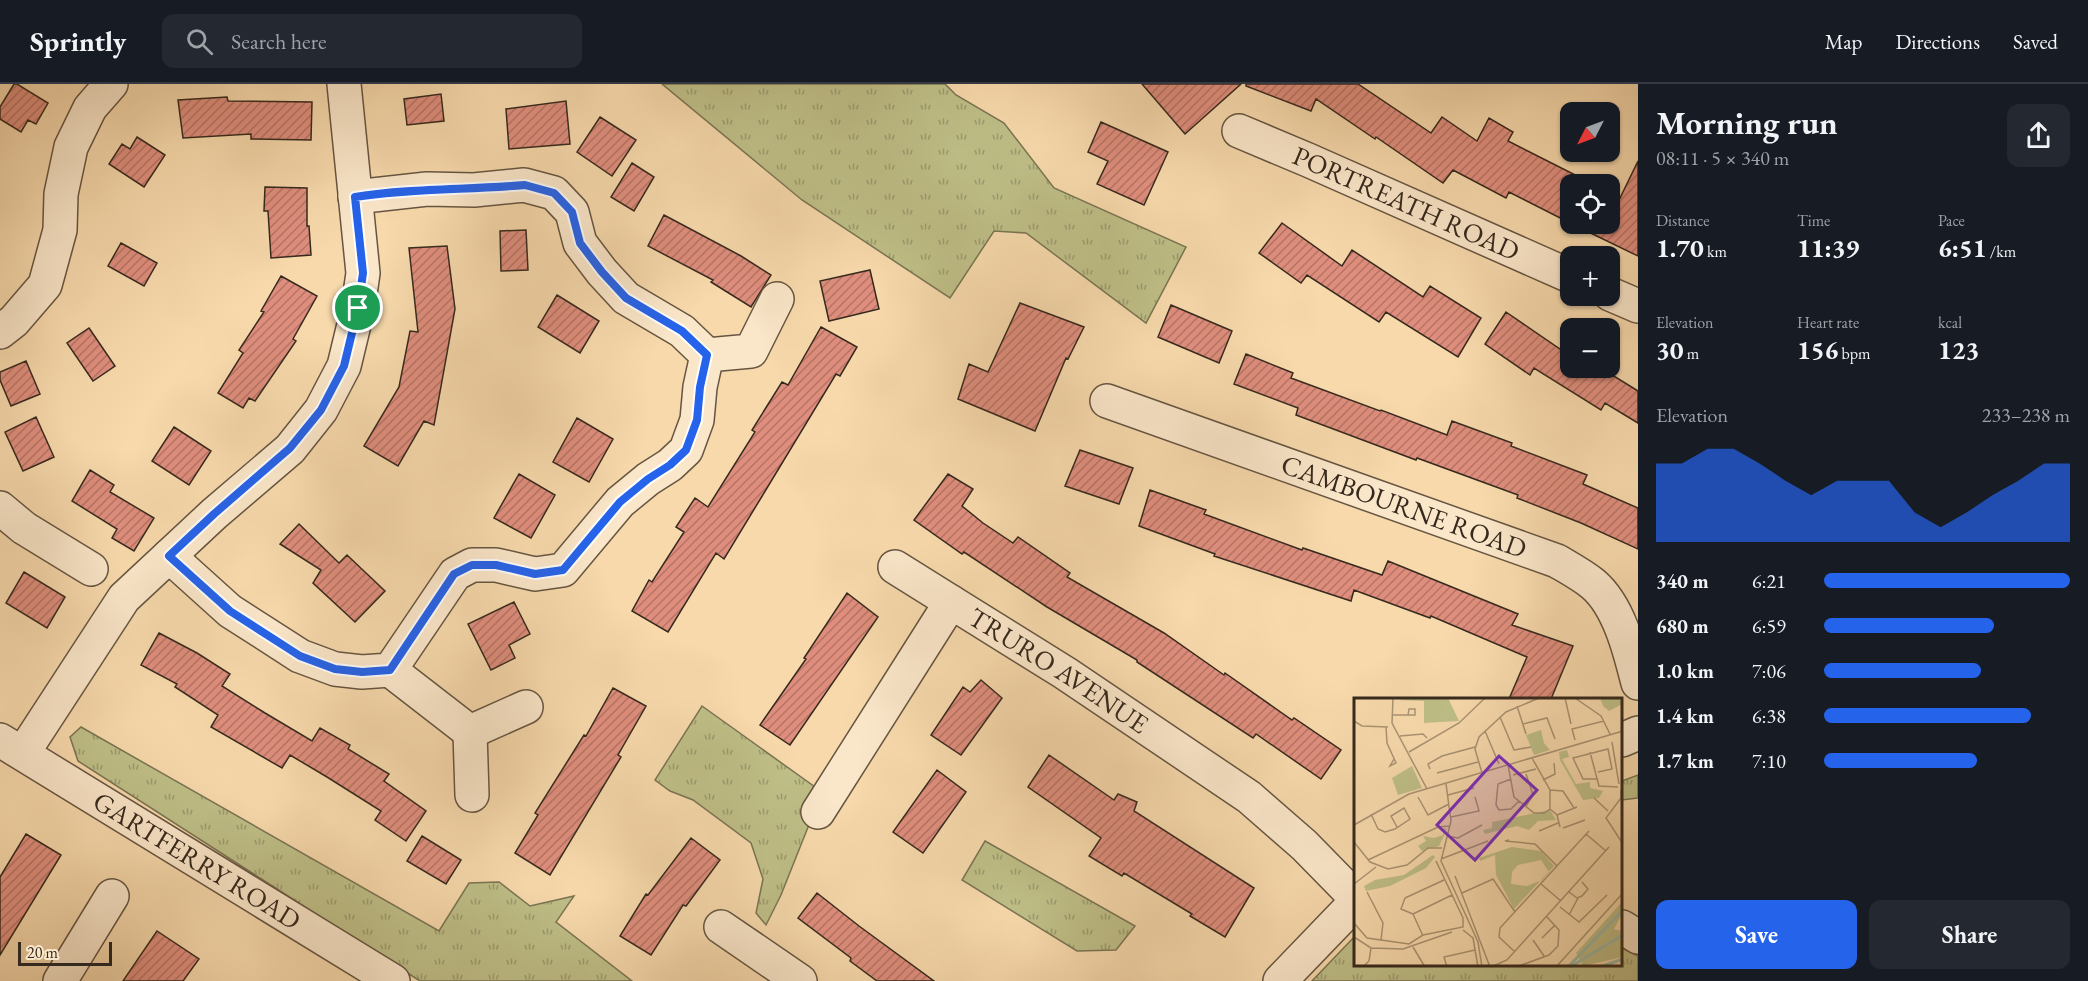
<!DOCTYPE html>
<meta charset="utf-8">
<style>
body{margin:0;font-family:"EB Garamond",serif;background:#242831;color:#f1f3f6;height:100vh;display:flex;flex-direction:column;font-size:22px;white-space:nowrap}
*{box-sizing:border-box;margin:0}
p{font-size:20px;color:#9ea1a6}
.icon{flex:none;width:33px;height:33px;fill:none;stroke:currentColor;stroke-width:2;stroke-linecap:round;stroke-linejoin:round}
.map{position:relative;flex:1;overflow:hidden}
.sheet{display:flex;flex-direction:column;background:#171b24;width:450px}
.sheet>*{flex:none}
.needle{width:39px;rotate:228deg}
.controls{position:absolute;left:1560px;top:18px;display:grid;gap:12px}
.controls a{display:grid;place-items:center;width:60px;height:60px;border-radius:12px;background:#171b24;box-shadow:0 2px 4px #0004;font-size:30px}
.scale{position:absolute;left:18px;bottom:15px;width:94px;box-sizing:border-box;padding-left:6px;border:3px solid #36291d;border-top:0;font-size:16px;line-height:21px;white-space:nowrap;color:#36291d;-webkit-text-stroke:4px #fae6c9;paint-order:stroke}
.pin{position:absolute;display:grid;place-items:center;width:51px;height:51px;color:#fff;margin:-26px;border:3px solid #fff;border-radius:50%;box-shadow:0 2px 6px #0007}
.round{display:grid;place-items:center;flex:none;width:63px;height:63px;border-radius:12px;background:#242831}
.headline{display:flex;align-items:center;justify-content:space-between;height:102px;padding:0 18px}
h1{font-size:33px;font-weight:700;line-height:45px}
.stats{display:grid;grid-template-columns:repeat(3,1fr);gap:9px;height:102px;padding:6px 18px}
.stats div{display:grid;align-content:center}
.stats b{font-size:26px;font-weight:700}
.stats small{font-size:16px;font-weight:400}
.stats p{font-size:16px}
.chart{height:168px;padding:12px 18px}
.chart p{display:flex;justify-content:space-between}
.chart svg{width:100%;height:108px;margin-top:6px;fill:#2563eb;opacity:.7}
.cta{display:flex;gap:12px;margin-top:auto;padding:12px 18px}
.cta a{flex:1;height:69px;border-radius:12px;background:#2563eb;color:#fff;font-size:24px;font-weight:700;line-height:69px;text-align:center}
.cta a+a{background:#242831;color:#f1f3f6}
ul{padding:0 18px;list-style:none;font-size:20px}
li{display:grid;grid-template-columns:96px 72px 1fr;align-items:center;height:45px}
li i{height:15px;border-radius:8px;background:#2563eb}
header{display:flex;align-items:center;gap:36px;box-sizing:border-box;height:84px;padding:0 30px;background:#171b24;border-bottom:2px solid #363941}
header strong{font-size:28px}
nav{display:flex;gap:33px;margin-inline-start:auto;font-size:21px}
.search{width:420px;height:54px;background:#242831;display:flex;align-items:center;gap:15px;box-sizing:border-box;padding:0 21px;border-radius:12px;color:#9ea1a6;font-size:22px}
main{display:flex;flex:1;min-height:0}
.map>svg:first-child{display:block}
.grass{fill:url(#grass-tufts);stroke:#7a7452;stroke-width:1.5}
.building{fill:url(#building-hatch);stroke:#36291d;stroke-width:1.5}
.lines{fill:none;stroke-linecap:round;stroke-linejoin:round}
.minor-casing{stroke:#665541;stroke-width:36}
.tertiary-casing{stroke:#665541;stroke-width:36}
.minor{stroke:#fae6c9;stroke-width:33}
.tertiary{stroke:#fae6c9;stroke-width:33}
.route-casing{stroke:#fff;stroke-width:12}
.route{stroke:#2563eb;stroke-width:8}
.labels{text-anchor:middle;stroke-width:4.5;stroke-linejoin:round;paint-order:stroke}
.street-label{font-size:27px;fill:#36291d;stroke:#fae6c9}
.inset-river{fill:none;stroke:#9dbaa7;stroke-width:3}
.inset-road{fill:none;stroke:#aa9373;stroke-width:1.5}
.view{fill:#7b2cbf;fill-opacity:0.15;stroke:#7b2cbf;stroke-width:3}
.inset-edge{fill:none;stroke:#36291d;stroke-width:3}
</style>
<header>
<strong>Sprintly</strong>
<div class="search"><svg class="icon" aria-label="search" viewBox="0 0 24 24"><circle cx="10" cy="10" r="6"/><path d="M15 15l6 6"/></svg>Search here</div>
<nav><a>Map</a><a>Directions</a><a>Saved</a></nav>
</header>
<main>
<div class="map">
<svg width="1638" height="897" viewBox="0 0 1638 897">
<defs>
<pattern id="grass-tufts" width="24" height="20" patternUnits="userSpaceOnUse" patternTransform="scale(1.5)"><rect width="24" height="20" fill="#bfbf88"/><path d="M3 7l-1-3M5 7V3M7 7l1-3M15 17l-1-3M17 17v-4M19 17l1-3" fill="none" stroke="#9c9b6f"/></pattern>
<pattern id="building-hatch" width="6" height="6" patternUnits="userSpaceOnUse" patternTransform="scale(1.5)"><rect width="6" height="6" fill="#df8e7d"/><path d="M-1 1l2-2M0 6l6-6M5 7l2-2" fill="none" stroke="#b67466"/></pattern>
</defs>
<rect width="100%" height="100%" fill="#f7d9ac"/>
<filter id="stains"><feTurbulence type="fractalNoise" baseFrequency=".00333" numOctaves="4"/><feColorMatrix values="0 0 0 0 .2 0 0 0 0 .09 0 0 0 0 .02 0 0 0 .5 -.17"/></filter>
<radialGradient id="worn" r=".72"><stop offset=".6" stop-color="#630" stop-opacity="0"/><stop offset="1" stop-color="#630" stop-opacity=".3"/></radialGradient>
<path class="grass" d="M662,0H945L956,11L1004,39L1054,104L1186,163L1146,239L1026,149L994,147L950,214L802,116Z
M702,622L822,708L781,811L766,841L756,829L763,795L751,759L693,716L670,707L655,696Z
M81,643L439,847L469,799L499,798L530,822L574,812L556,838L632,897H420L78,677L70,653Z
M1638,691V714L1622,716V697Z
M985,757L1135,842L1116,866L1077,867L962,796Z
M1356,851V880H1622V864L1638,872V897H1312Z"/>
<path class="building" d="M14,0H17L48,19L36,40L28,36L21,48L0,35V23Z
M1142,0H1241L1185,50Z
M1246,0H1358L1431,49L1442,33L1477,57L1489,34L1513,48L1508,57L1593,100H1570V139L1509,108L1506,114L1453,86L1443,99L1376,53L1375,55L1316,15L1311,27L1246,2Z
M441,10L444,37L407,41L404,15Z
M227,13L228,17L312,18L311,56L251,55V50L183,54L178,16Z
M566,17L570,60L509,65L506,25Z
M600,33L636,56L612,92L577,68Z
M1101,38L1168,68L1144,121L1097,100L1108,77L1088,68Z
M137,53L165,71L144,103L109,80L122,60L130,65Z
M1638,77V172L1572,140H1610V109L1620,114Z
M632,79L654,93L634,127L611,113Z
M265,103L307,104V142H309L311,171L271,174L268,127H264Z
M664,131L741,172L771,191L751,223L711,198L713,196L648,162Z
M1282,139L1342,182L1352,166L1423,213L1430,202L1481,234L1458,273L1386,228L1379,238L1307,191L1301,199L1259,169Z
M526,146L528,186L501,187L500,147Z
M121,159L157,179L144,202L108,182Z
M447,162L455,225L434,341L424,337L398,382L364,362L399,303L410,247L418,248L409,164Z
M870,186L879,225L829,237L820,197Z
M281,192L317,212L293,255L296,257L255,317L249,314L243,324L218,309L243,269L239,266L264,228L261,227Z
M557,211L599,237L580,269L538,243Z
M1020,219L1084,243L1068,275L1066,274L1035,347L958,315L969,280L988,288Z
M1171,221L1232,247L1219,279L1158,253Z
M1506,228L1570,272V284H1601L1638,307V339L1605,319L1601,326L1534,284L1530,291L1485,260Z
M821,243L857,263L840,292L836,290L724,475L716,469L668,548L632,527L649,496L652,498L684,448L676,443L695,414L708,423L755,348L752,346L782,298L788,301Z
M89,244L115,282L93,297L67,259Z
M1246,270L1293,289L1291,294L1380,327L1381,326L1447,351L1452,337L1512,359L1511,362L1587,391L1583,400L1638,424V465L1581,439L1517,414L1518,411L1417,374L1416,376L1296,331L1298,324L1234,300Z
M26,277L40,310L11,322L0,296V288Z
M36,333L54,373L23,387L5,348Z
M577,334L613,355L589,398L553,378Z
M174,343L211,367L189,401L152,377Z
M1080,366L1133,384L1119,420L1065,402Z
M90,386L114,401L110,408L154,434L134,467L112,454L117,445L72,417Z
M519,390L555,411L531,454L494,434Z
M948,390L973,405L962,422L983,439L1013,459L1018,453L1070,489L1067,493L1164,549L1224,591L1225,589L1292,636L1294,634L1341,666L1321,695L1256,650L1253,654L1137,578V576L1047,523L964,468L962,470L914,436Z
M1150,406L1206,426L1204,430L1302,466L1303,464L1382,491L1388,477L1518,530L1512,541L1573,562L1551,615H1509L1527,573L1431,532L1430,534L1354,506L1351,517L1214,472L1215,470L1139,442Z
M299,440L339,479L347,471L385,507L355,538L313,499L321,486L280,460Z
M24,488L65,513L47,544L6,519Z
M847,509L878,533L790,661L760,641L806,575L804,574Z
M514,518L530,550L509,561L515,574L491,586L468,540Z
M159,549L197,569L230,590L222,602L265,629L312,657L320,644L350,661L348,665L389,690L384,697L426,727L406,757L375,736L381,727L327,693L290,671L282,684L211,643L218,631L175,603L177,600L141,581Z
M981,596L1002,614L961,671L931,651L963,603L970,608Z
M613,604L646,622L618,671L621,673L550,791L515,769L538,731L535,729L584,651L586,652Z
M1049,671L1114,716L1118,710L1137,718L1134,727L1254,804L1225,853L1190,832L1192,830L1124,789L1122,792L1089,772L1101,754L1028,703Z
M937,686L966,708L923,769L893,748Z
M26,750L61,771L0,871V793Z
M422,752L461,776L446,800L407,777Z
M691,754L720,776L686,822L683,821L651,871L620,852L646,810L648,811Z
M817,809L859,842L934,897H877L850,877L851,874L798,834Z
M157,847L199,875L183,897H123Z"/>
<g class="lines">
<g class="minor-casing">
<g id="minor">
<path id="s1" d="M1239,47L1308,76L1570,192"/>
<path d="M1610,210L1638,222"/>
<path d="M0,248L14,237L45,201L60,146L61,110L71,63L90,24L111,0"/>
<path d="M707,271L751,267L777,215"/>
<path id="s2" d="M1107,317L1557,477C1569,484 1582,491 1593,500C1619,522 1630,567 1638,599"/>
<path d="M0,424L24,444L91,485"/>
<path d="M169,472L230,527L300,572L335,585L362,588L390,586L455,490L472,481H496L535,490L563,486L620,418L648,395L670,381L686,366L697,336L700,303L707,271L682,247L626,214L602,188L580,159L572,128L554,109L524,101L474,106L427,105L355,113"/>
<path d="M895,483L951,518"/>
<path d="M390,586L470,648L526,623"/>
<path d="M470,648L472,711"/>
<path d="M23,669L124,514L214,430L290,365L321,326L344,282L358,224L363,189L344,0"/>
<path id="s3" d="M818,728L951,518L1065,589L1249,713L1304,761L1356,814"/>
<path d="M721,843L800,897"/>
<path d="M1622,843L1638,853"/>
<path d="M60,897L112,812"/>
</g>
</g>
<g class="tertiary-casing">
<g id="tertiary">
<path id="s4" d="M0,656L393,897"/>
<path d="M1622,656L1638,649"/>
<path d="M1280,897L1356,818"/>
</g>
</g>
<use href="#minor" class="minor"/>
<use href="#tertiary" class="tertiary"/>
</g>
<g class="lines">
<g class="route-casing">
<path id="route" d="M525,101L554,109L572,128L580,159L602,188L626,214L682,247L707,271L700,303L697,336L686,366L670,381L648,395L620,418L563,486L535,490L496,481H472L454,490L390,586L362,588L335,585L300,572L230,527L169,472L214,430L290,364L321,326L344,282L358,224L363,189L355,113C411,104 468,106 525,101Z"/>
</g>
<use href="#route" class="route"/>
</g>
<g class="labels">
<g class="street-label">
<text dy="9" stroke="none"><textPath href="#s1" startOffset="182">PORTREATH ROAD</textPath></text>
<text dy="9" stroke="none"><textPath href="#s2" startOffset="315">CAMBOURNE ROAD</textPath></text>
<text dy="9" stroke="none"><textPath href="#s3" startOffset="376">TRURO AVENUE</textPath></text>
<text dy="9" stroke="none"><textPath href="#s4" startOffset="231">GARTFERRY ROAD</textPath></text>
</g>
</g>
<g transform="translate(1354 614)">
<rect width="268" height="268" fill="#f7d9ac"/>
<path d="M246,0H268V6L255,13L249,8ZM187,32L190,45L196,52L180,57L172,37ZM213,52L215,59L208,61L222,86L236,84V90L249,93L245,100L229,102L206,62L205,54ZM58,68L68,90L44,97L38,80ZM196,112L202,122L184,123L175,132L163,128L131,136L129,132L138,130V124ZM90,130L93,131L85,148L68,153L64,148L72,143L69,138L80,140L89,137ZM158,149L187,153L200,168L160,211L142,177L141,157L126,163L125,160ZM187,162L195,174L188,182L173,188L157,186L158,174L164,167Z" fill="#bfbf88" fill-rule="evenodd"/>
<path d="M54,0H94L105,23L70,25V3L45,2ZM79,157L81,159L72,170L36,188L12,193L10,188L21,182L50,177ZM268,204V216L260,231L268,233V259L229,268L222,255Z" fill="#bfbf88"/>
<path class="inset-river" d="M214,269L269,212M216,269L269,237M246,269L269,261"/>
<path class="inset-road" d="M39,0L38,25L73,91M211,0L217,26M221,0L247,18L256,36M163,8L172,36M38,17H61V11H55L54,17M146,19L160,52L177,49M0,23L8,28L34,29M169,26L193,20L201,41M32,29L33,45L42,65L36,68L40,61M131,33L145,66M46,38L69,36L73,40M221,42L218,31L250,23M258,44L265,86M55,54L105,25L131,0M236,54L245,88L264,89M154,67L160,99L180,115H190L196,111V92L178,60M76,71L74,66L88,58L121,49M244,74L258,71L254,51L219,60L229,81H244M83,75L124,64M128,75L121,51L125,39L152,14L185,0M172,76L179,97L172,108M159,77L182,71M157,81L144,86L142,107L145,112L157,111L165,103M189,82L201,76L200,65M92,86L97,123L87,163L124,244L128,269M196,92L209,93L220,110M267,92V100L252,120L269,146M94,97L120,90M64,99L74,117L95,106M240,100L254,113M196,111L203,117L206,129M17,116L24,131L31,134L41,131L56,121L50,110L37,118L43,129M203,117L223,109M97,119L125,113L121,99M0,127L55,96L269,33M209,130L231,122M185,133L204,125M232,136L252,153M93,138L104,140L128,127M155,142L151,143L181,146L203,168M0,144L16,164L34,171L53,167L74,150H88M87,161L134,143M14,162L84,129L96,128M101,178L136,269M0,186L22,169M187,186L207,203M13,194L29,225L27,242M215,194L223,200L228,198L234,191L228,184M108,195L139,181L161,214M51,200L90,182M51,200L47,211L59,216M206,209L225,224L253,197M59,216L98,197M59,216L69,238M215,217L224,200M0,225L13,240L55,246L69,237L109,229V220L82,163M109,232L119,240L124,269M0,239L17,250L49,251L98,234M188,240L201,227M179,242L190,258M59,249L71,269M161,254L145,239L146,230L235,133M9,269L15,263L17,250M93,269L90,259L121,252M137,269L153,262L255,149M162,269L195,257L204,248L205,232L193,219M202,269L269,195"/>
<path class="view" d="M145,58L183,92L121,162L83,127Z"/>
<rect width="268" height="268" class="inset-edge"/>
</g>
<rect width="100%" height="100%" filter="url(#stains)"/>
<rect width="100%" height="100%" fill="url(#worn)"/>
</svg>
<div class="controls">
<a><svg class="needle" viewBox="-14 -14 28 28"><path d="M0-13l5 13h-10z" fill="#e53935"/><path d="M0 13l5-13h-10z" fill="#9ea1a6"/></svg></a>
<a><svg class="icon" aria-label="locate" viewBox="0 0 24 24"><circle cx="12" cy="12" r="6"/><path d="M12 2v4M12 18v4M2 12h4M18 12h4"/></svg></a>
<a>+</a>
<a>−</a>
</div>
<div class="scale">20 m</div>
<div class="pin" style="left:358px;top:224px;background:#1e9e55"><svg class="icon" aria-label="arrive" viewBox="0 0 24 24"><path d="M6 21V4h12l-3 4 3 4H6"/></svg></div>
</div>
<section class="sheet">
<div class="headline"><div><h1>Morning run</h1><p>08:11 · 5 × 340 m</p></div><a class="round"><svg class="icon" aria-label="share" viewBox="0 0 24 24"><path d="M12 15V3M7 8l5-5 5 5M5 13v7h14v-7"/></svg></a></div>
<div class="stats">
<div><p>Distance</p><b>1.70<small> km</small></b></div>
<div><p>Time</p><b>11:39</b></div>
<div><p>Pace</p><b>6:51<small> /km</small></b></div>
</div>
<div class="stats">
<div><p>Elevation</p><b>30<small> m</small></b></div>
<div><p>Heart rate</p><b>156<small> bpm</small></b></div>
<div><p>kcal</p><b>123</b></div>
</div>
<div class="chart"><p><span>Elevation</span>233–238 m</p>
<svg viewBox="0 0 160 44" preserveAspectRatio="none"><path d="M0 44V12L10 12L20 6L30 6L40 12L50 19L60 25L70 19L80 19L90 19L100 32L110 38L120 32L130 25L140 19L150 12L160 12V44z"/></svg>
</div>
<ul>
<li><b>340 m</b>6:21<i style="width:100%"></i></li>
<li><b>680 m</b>6:59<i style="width:69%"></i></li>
<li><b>1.0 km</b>7:06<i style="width:64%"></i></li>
<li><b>1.4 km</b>6:38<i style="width:84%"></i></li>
<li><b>1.7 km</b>7:10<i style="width:62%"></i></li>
</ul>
<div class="cta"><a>Save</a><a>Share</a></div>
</section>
</main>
